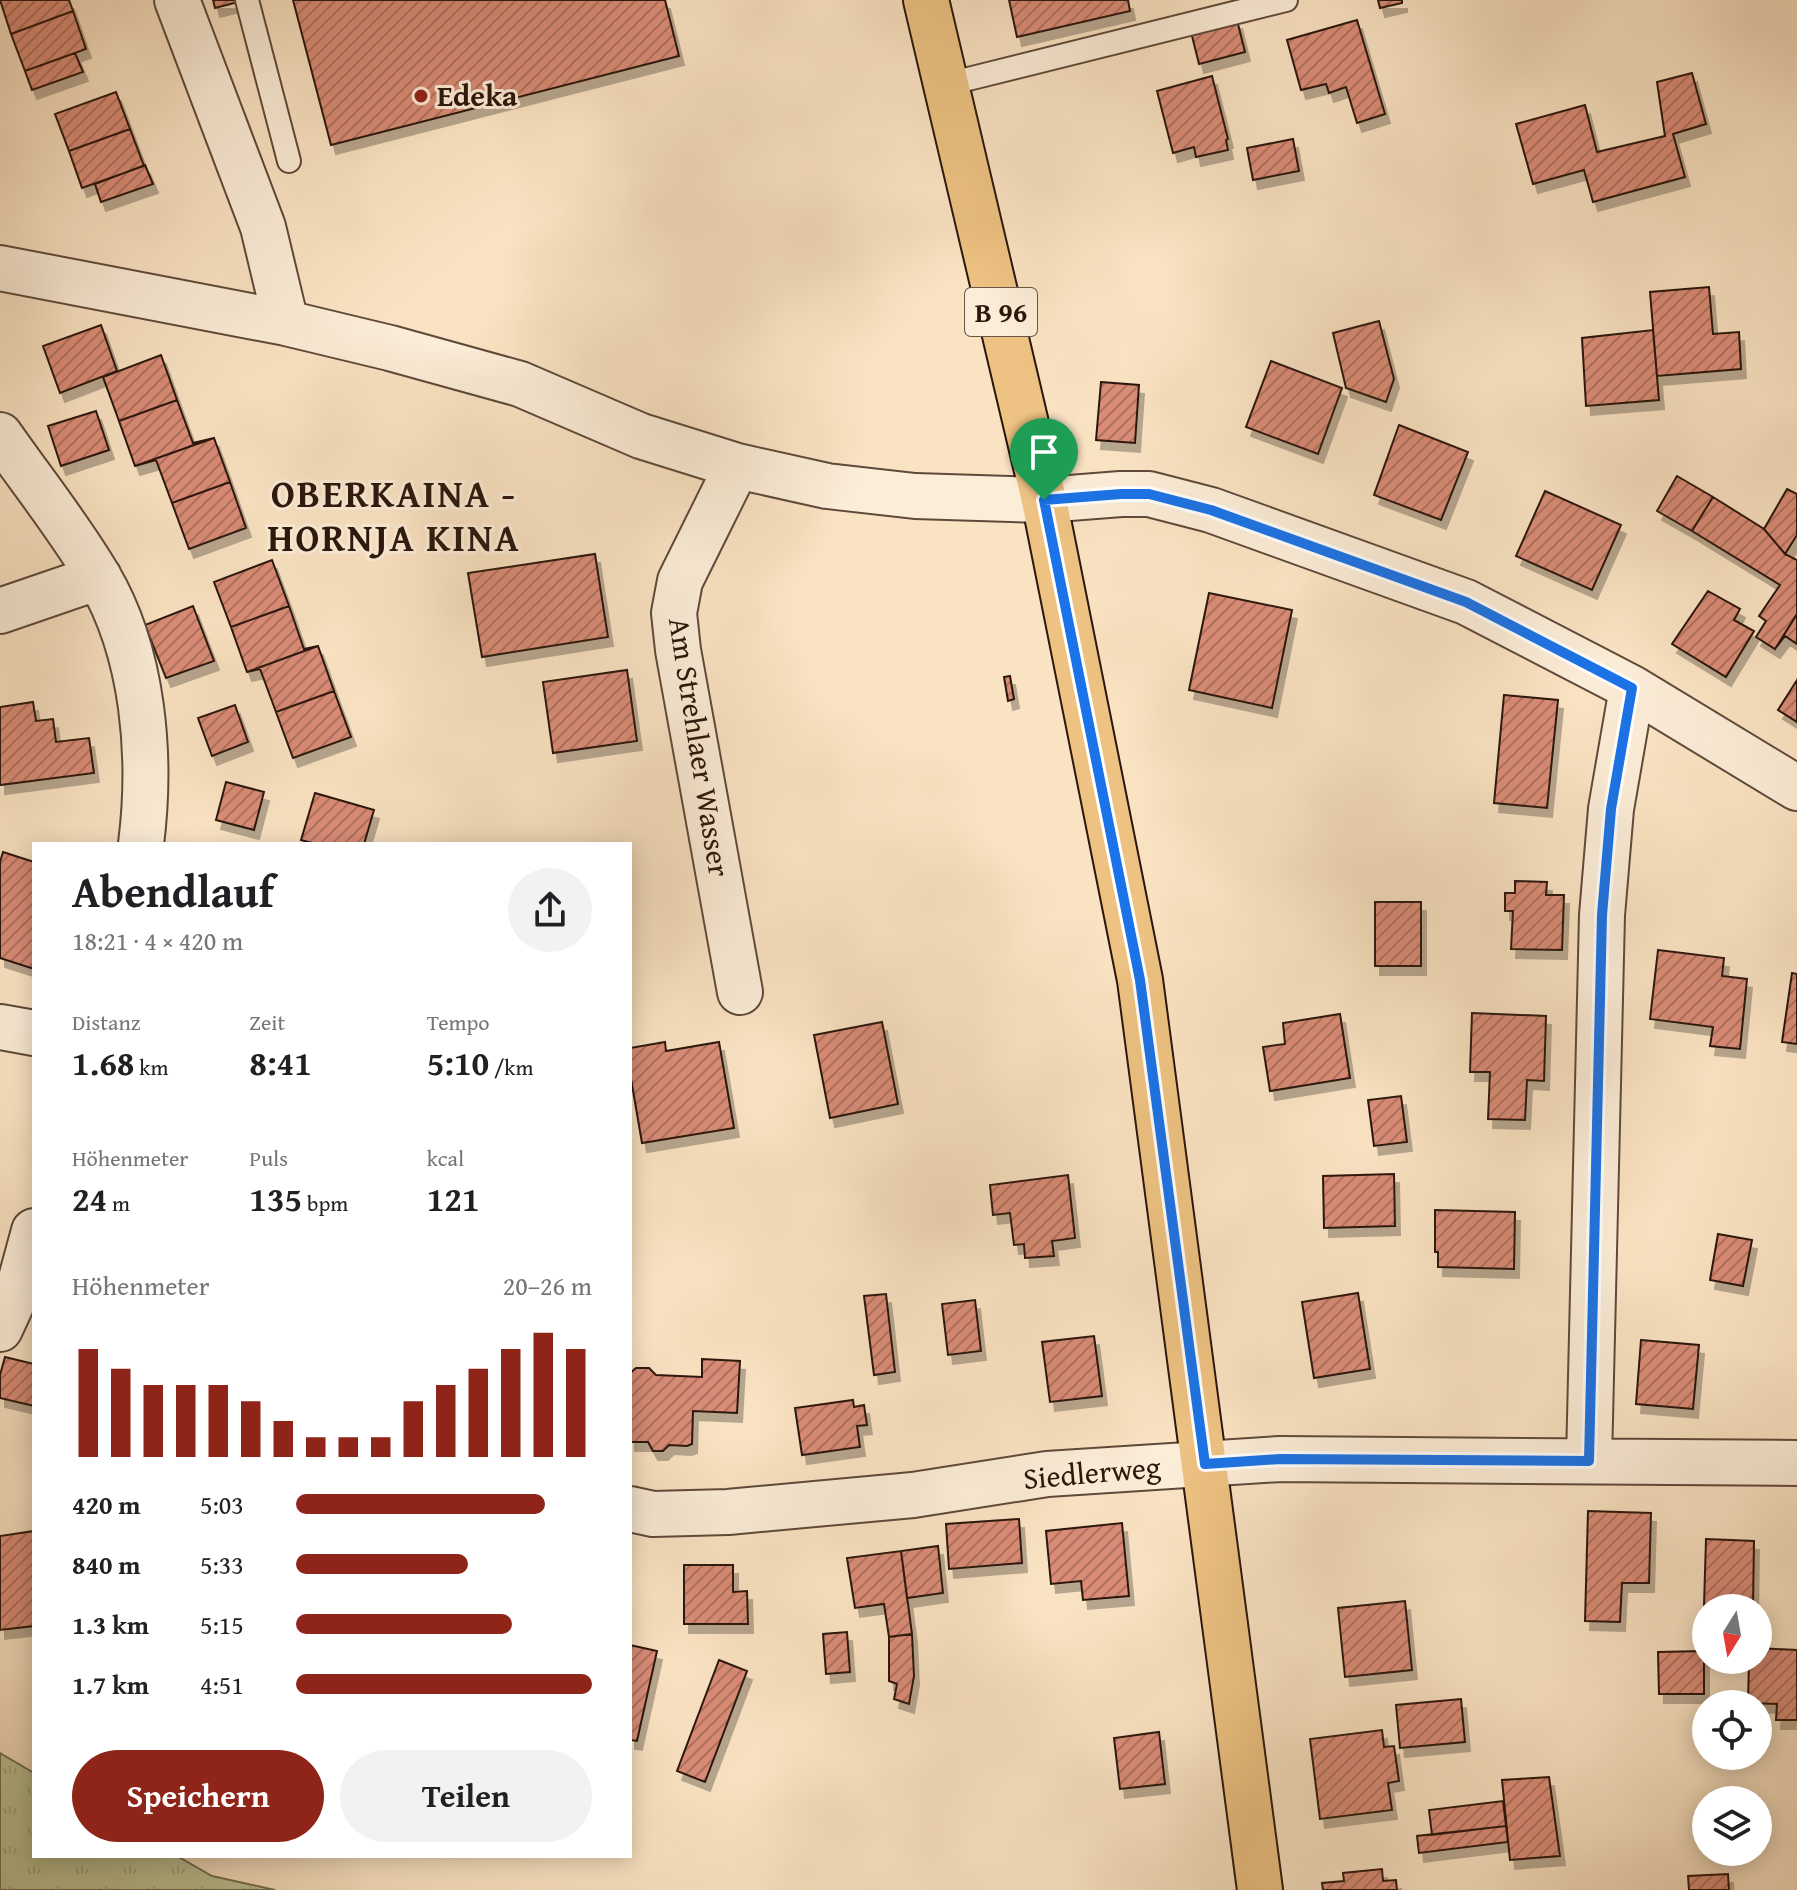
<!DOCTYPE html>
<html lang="de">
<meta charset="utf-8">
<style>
body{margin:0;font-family:"Gentium Book Plus",serif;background:#f2f2f2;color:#202124;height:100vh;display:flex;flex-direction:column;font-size:30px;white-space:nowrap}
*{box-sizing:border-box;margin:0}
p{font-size:26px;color:#757577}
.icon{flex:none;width:44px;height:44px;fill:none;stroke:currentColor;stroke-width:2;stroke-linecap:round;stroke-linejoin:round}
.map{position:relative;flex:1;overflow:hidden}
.side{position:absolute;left:32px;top:842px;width:600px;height:1016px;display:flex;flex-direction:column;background:#fff;border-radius:0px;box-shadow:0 4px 20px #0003}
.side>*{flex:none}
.needle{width:52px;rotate:191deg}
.buttons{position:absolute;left:1692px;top:1594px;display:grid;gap:16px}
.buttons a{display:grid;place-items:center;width:80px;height:80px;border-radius:50%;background:#fff;box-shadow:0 4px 20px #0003;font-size:40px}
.pin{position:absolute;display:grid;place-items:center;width:68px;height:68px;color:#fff;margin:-82px -34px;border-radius:50% 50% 50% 0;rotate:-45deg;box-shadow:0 0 8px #0007}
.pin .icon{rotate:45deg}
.round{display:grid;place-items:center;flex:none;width:84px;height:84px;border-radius:42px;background:#f2f2f2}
.head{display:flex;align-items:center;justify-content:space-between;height:136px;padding:0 40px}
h1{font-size:44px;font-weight:700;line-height:60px}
.stats{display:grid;grid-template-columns:repeat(3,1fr);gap:12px;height:136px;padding:8px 40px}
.stats div{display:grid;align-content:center}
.stats b{font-size:34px;font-weight:700}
.stats small{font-size:22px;font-weight:400}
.stats p{font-size:22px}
.chart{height:224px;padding:16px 40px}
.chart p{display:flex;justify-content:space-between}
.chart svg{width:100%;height:144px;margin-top:8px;stroke:#8f2418;stroke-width:6}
.cta{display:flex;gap:16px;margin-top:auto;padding:16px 40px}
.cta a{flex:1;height:92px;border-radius:48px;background:#8f2418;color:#fff;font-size:32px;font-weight:700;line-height:92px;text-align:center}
.cta a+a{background:#f2f2f2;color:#202124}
ul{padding:0 40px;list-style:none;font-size:26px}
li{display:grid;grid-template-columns:128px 96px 1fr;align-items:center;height:60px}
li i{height:20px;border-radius:10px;background:#8f2418}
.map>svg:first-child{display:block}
.grass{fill:url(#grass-tufts);stroke:#746d50;stroke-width:2}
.building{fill:url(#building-hatch);stroke:#2b160c;stroke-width:2;filter:url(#shadow)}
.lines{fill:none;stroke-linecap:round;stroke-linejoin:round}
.lane-casing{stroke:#5f493a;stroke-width:26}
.street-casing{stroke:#5f493a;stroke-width:48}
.primary-casing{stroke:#2b160c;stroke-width:48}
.lane{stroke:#fcedd8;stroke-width:22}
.street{stroke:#fcedd8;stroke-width:44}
.primary{stroke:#edc282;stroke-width:44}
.route-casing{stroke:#fff;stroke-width:16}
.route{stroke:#1a73e8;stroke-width:10}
.poi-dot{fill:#8f2418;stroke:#fcedd8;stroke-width:3}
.labels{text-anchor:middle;stroke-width:6;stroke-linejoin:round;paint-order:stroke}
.shield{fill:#fcedd8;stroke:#6a5649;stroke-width:2}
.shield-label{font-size:28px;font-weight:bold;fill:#2b160c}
.poi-label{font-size:30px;font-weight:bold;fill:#2b160c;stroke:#fcedd8;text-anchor:start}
.street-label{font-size:30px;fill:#2b160c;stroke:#fcedd8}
.district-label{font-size:38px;font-weight:bold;letter-spacing:2px;fill:#2b160c;stroke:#fcedd8}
</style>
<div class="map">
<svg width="1797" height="1890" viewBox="0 0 1797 1890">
<defs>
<pattern id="grass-tufts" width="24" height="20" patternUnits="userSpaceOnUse" patternTransform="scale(2)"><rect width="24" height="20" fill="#bcc495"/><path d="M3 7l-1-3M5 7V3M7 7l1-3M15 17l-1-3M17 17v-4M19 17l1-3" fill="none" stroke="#a2a87f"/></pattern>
<pattern id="building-hatch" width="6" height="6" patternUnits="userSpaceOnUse" patternTransform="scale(2)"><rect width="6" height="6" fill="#da8c77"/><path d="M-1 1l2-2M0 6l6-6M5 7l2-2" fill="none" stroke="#b17160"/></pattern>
<filter id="shadow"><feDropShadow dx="5" dy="9" stdDeviation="0" flood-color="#0004"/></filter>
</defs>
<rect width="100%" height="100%" fill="#fae3c3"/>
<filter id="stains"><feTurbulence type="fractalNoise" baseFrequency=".0025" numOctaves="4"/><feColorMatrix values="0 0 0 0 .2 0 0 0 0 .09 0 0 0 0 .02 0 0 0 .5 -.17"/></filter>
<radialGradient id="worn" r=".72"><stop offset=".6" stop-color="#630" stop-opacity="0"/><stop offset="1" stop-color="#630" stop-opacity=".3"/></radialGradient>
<path class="grass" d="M0,1753L34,1773V1856H177L212,1876L275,1890H0Z"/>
<path class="building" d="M0,0H69L73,11L11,34Z
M213,0H246L215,8Z
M293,0H665L679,56L331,145Z
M1009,0H1128L1130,11L1017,37Z
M1378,0H1402V3L1380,8Z
M73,11L86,49L25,71L11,34Z
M1237,20L1245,52L1199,64L1191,32Z
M1357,20L1385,114L1357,123L1346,87L1329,93L1326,84L1301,90L1287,40Z
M75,53L83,72L32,90L25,71Z
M1692,73L1706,124L1673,134L1685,177L1593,202L1584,170L1533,184L1516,124L1585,105L1597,152L1665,136L1657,82Z
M1212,76L1228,139L1226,140L1228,150L1196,157L1194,147L1173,153L1157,91Z
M116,92L130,129L69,151L55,114Z
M130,129L144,166L82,188L69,151Z
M1293,139L1299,171L1253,180L1247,148Z
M145,165L153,184L101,202L95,184Z
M1709,287L1713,334L1739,332L1741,369L1657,376L1650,292Z
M1379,321L1394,379L1386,402L1346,388L1333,333Z
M101,325L117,371L60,393L43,346Z
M1653,330L1659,400L1586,406L1582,338Z
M161,355L177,400L119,421L103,377Z
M1271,361L1342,388L1318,454L1246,427Z
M1101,382L1139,385L1135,443L1096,440Z
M177,400L193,443L214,438L135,466L119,421Z
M96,411L109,450L61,466L48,426Z
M1399,425L1468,452L1441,520L1374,495Z
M214,438L230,482L172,503L156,460L135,466Z
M1677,476L1713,497L1692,531L1657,511Z
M230,482L246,528L189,549L172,503Z
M1787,489L1797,494V535L1785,554L1764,529Z
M1545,491L1621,525L1592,590L1516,556Z
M1713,497L1764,529L1785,554L1797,560V614L1775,649L1756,637L1766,621L1759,616L1780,585L1692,531Z
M595,554L608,637L482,657L468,573Z
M272,560L289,606L231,627L214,582Z
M1708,591L1740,609L1734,620L1754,631L1726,677L1672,644Z
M1209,593L1292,610L1272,708L1189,690Z
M193,606L214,661L166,678L145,625Z
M289,606L304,649L318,646L247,672L231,627Z
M1797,614V644L1785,636L1775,649Z
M318,646L334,691L276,712L260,669L247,672Z
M627,670L637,741L553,753L543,682Z
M1010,676L1014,699L1008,701L1004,677Z
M1797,680V722L1778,710Z
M334,691L351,737L293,758L276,712Z
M1504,695L1558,700L1547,808L1494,803Z
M33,702L36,721L53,719L56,742L89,738L94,773L0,785V707Z
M235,705L248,742L212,756L198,718Z
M226,782L264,792L254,830L216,820Z
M315,793L374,810L364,844H315L301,840Z
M3,852L34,862V969L0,958V862Z
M1515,881L1547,882L1546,895H1564L1562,950L1511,949L1513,911H1505V893H1515Z
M1375,902H1421V966H1375Z
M1658,950L1724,958L1722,976L1747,979L1740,1049L1710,1046L1713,1027L1650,1019Z
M1792,973L1797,974V1044L1782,1042Z
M1472,1013L1546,1016L1544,1081L1527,1080L1525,1120L1488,1119L1490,1072H1470Z
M1340,1014L1350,1078L1270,1091L1263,1047L1285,1044L1283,1023Z
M882,1022L898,1104L830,1118L814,1035Z
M665,1042L666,1051L719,1042L734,1128L642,1143L630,1073V1048Z
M1401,1096L1407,1142L1374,1146L1368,1100Z
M1394,1174L1395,1226L1324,1228L1323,1176Z
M1068,1175L1075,1238L1052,1241L1054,1256L1025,1258L1024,1244L1014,1245L1010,1213L993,1215L990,1185Z
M1435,1210L1515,1212L1514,1269L1438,1267V1252H1435Z
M1718,1234L1752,1240L1743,1286L1710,1280Z
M1358,1293L1370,1369L1314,1378L1302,1302Z
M886,1294L895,1372L874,1375L864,1296Z
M975,1300L981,1351L948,1355L942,1304Z
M1094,1336L1102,1396L1050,1402L1042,1342Z
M1641,1340L1699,1345L1693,1409L1636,1404Z
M5,1357L34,1364V1406L0,1398V1375Z
M702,1359L740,1361L737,1413L693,1411L692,1444L687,1446L669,1445L663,1451H653L648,1442H630V1373L636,1368H649L656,1375L702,1377Z
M853,1400L854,1407L864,1405L867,1425L857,1426L860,1447L802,1455L795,1408Z
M1588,1511L1651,1513L1649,1583H1622L1620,1622L1585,1621Z
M1019,1519L1022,1563L949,1569L946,1524Z
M1122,1523L1129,1596L1083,1600L1081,1581L1051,1584L1046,1531Z
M34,1531V1626L0,1630V1536Z
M1706,1539L1754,1541L1753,1607L1704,1606Z
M938,1546L943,1593L907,1598L901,1551Z
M901,1551L912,1634L889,1637L884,1604L855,1608L847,1558Z
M684,1565H733V1592L747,1591L748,1624H684Z
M1405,1601L1412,1670L1345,1677L1338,1608Z
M847,1632L850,1672L826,1674L823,1634Z
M912,1634L914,1676L909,1704L894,1699L897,1684L889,1681V1637Z
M630,1645L657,1651L637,1741L630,1740Z
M1758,1648L1797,1650V1720H1776L1777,1704L1748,1703L1749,1660H1758Z
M1704,1651V1694H1659L1658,1652Z
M719,1660L747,1671L705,1782L677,1771Z
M1461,1699L1465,1742L1400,1748L1396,1705Z
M1382,1730L1384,1747L1394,1746L1399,1781L1388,1783L1392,1810L1320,1819L1310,1739Z
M1159,1732L1165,1784L1120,1789L1114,1738Z
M1549,1777L1560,1856L1510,1860L1502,1780Z
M1503,1801L1506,1826L1432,1835L1429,1810Z
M1506,1826L1508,1842L1419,1853L1417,1836Z
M1382,1869L1383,1881L1396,1880L1397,1890H1323L1322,1883L1344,1881L1343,1873Z
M1728,1874L1729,1890H1689L1688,1876Z"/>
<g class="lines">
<g class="lane-casing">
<path id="lane" d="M247,0L289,161
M948,84L1286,0"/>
</g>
<g class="street-casing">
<path id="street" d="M0,268L286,323L263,227L177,0
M286,323L390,348L520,384L641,436L737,466L827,486L915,496L1044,500L1121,494H1149L1211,510L1466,602L1632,688L1797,788
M0,435C32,481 69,527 98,576C144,653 152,757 141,844
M737,466L680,581L674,613L678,650L740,992
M0,611L99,577
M0,1027L34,1033
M0,1329L18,1290L34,1231
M1589,1461L1602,915L1611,809L1632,688
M630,1509L653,1514L728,1512L913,1495L1047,1474L1280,1459L1797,1463"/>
</g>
<g class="primary-casing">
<path id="primary" d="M926,0L1044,500L1140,980L1260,1890"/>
</g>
<use href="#lane" class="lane"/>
<use href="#street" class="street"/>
<use href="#primary" class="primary"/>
</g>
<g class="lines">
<g class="route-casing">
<path id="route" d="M1121,494H1149L1211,510L1466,602L1632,688L1611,809L1602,915L1589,1461L1280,1459L1205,1464L1140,980L1044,500Z"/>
</g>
<use href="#route" class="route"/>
</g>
<circle class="poi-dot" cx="421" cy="96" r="8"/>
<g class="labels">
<rect class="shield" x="965" y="288" width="72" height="48" rx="6"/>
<g class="shield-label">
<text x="1001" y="322">B 96</text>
</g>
<g class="poi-label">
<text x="437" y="106">Edeka</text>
</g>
<g class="street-label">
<text transform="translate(699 747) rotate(81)" y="10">Am Strehlaer Wasser</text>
<text transform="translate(1092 1473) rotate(-5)" y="10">Siedlerweg</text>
</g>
<g class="district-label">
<text x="394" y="507">OBERKAINA -<tspan x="394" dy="44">HORNJA KINA</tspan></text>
</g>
</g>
<rect width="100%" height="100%" filter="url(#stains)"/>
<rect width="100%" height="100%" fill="url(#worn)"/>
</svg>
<div class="buttons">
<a><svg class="needle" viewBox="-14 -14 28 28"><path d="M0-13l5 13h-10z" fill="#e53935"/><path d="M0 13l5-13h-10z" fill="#757577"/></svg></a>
<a><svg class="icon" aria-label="locate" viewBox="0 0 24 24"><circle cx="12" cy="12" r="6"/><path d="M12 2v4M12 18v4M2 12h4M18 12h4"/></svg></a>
<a><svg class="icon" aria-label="layers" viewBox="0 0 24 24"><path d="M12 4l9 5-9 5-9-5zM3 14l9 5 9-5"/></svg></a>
</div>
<div class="pin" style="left:1044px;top:500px;background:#1e9e55"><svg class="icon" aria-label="arrive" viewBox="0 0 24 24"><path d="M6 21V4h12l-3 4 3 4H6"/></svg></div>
<section class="side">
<div class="head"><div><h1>Abendlauf</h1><p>18:21 · 4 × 420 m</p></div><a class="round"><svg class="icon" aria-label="share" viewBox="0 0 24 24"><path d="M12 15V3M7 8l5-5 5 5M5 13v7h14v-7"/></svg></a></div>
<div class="stats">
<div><p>Distanz</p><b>1.68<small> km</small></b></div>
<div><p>Zeit</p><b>8:41</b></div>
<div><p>Tempo</p><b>5:10<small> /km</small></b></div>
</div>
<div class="stats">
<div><p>Höhenmeter</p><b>24<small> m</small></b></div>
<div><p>Puls</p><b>135<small> bpm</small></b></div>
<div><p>kcal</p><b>121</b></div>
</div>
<div class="chart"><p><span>Höhenmeter</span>20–26 m</p>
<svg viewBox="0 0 160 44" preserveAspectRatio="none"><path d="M5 44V11M15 44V17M25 44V22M35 44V22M45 44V22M55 44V27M65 44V33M75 44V38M85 44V38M95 44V38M105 44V27M115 44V22M125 44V17M135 44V11M145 44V6M155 44V11"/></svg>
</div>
<ul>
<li><b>420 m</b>5:03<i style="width:84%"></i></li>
<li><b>840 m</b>5:33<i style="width:58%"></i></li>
<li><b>1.3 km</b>5:15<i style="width:73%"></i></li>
<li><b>1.7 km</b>4:51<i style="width:100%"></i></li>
</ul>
<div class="cta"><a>Speichern</a><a>Teilen</a></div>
</section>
</div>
